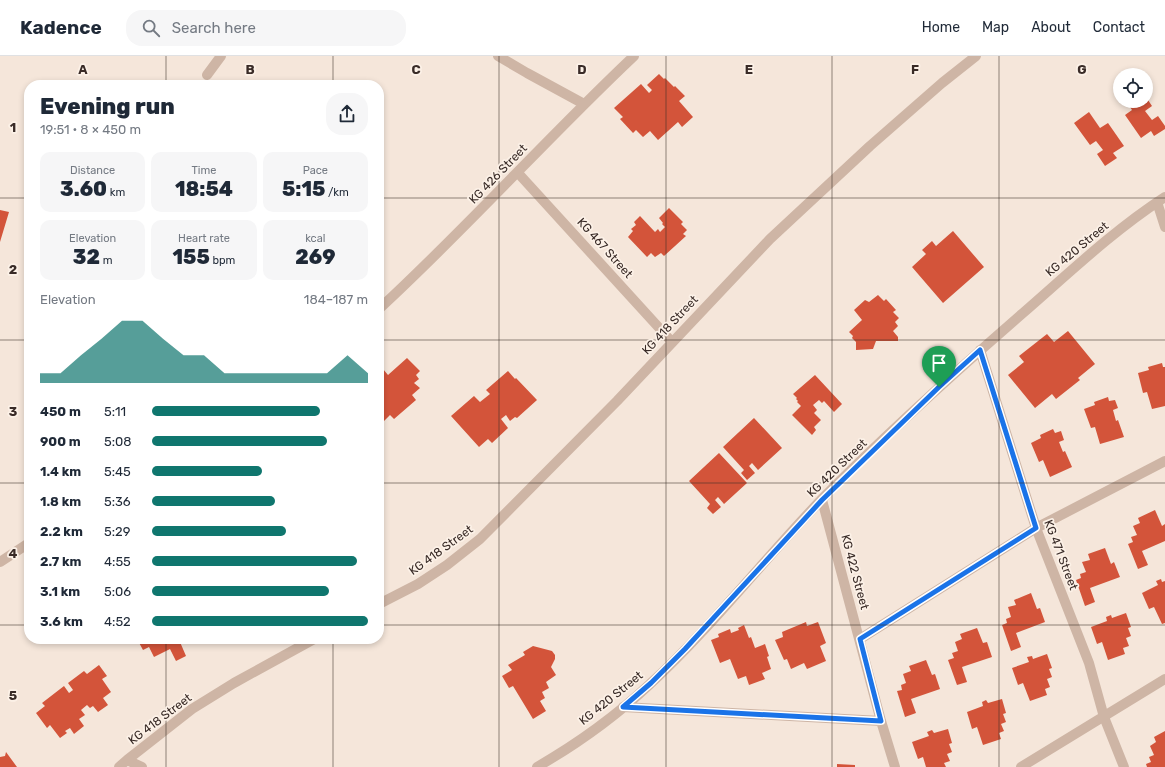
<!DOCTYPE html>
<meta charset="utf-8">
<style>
body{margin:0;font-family:Rubik,sans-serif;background:#f6f6f7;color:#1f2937;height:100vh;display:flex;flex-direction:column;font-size:15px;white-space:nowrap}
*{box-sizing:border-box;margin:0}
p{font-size:13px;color:#747a83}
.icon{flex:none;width:22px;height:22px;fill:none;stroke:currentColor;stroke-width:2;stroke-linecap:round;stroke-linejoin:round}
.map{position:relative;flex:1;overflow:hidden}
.sheet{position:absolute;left:24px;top:24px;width:360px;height:564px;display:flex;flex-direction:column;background:#fff;border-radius:16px;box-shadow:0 2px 6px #0003}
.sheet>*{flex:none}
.buttons{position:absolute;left:1113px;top:12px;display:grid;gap:8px}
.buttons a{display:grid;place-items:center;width:40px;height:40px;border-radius:50%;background:#fff;box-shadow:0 2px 6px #0003;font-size:20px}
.pin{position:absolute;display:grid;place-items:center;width:34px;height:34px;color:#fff;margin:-41px -17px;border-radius:50% 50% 50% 0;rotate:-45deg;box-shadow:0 0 4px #0007}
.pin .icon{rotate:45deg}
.round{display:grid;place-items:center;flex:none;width:42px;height:42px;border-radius:16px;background:#f6f6f7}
.summary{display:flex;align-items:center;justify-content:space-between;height:68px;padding:0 16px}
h1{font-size:22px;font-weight:800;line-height:30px}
.stats{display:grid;grid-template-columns:repeat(3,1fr);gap:6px;height:68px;padding:4px 16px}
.stats div{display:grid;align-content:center;border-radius:10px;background:#f6f6f7;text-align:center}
.stats b{font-size:20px;font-weight:800}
.stats small{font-size:11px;font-weight:400}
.stats p{font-size:11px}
.chart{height:112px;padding:8px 16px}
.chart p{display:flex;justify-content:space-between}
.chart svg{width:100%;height:72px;margin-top:4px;fill:#0f766e;opacity:.7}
ul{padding:0 16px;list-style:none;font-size:13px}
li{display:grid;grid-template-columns:64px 48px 1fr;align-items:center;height:30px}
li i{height:10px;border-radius:5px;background:#0f766e}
header{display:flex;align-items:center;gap:24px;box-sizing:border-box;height:56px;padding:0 20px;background:#fff;border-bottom:1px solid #e0e1e3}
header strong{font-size:19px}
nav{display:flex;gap:22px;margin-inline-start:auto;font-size:14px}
.search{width:280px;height:36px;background:#f6f6f7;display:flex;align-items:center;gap:10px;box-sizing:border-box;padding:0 14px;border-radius:16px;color:#747a83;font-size:15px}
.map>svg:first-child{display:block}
.building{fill:#d3543a}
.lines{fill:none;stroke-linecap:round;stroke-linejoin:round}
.minor{stroke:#ceb5a5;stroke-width:10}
.route-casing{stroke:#fff;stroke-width:8}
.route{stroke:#1a73e8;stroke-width:5}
.grid{fill:none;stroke:#392b27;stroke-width:1;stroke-opacity:0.55}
.labels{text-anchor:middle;stroke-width:3.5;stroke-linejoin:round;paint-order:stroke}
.street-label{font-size:12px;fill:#392b27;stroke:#fcf1e7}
.grid-label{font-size:13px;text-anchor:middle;font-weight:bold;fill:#392b27;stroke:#fcf1e7;stroke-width:3.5;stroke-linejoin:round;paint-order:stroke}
</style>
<header>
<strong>Kadence</strong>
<div class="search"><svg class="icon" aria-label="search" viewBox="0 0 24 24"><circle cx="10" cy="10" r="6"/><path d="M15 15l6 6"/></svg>Search here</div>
<nav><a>Home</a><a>Map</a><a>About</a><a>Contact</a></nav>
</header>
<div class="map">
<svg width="1165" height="711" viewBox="0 0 1165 711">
<rect width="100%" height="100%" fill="#f5e6da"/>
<path class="building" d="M659,18L664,23L665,22L674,31L675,30L685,40L679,45L693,61L682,71L678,66L658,84L650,75L643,81L636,74L633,77L620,63L623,61L614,52L641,28L649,37L652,34L647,29Z
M1146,41L1152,50L1145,55L1152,64L1158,60L1165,70V73L1154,80L1151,75L1141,82L1125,59L1132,54L1126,45H1146Z
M1089,56L1100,72L1108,67L1124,90L1113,97L1117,102L1105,110L1097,98L1103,94L1096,85L1090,89L1074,67Z
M669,152L683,166L681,168L687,174L683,178L686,180L664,200L661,197L655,201L651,197L647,201L628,181L633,175L631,173L636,169L634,166L640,160L655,176L658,173L660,176L665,171L662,168L663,167L659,162Z
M0,154L9,156L0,186Z
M953,175L984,211L943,247L912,211L926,198L922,194L932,185L936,190Z
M878,239L884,245L886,243L896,254L893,256L899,262L895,266L898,270L893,275L898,281V285H876L873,293L856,294V286L852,282L853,280L849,276L862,264L854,254L865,244L869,246Z
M1068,275L1095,308L1078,322L1080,324L1056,343L1052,338L1035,352L1008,319L1024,306L1019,300L1047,278L1054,286Z
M407,302L420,315L416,319L419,323L414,327L420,332L412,339L416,344L394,363L390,359L379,370V316L383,313L388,319Z
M1162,307L1163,311H1165V350L1152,353L1147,336L1143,337L1138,317L1149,314L1148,311Z
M508,315L515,323L516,322L537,344L517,362L515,361L510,365L506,359L501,363L508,372L492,387L488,383L479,391L451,360L474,340L480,346L490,338L486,334Z
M815,319L842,348L834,356L824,345L822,347L819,344L813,349L817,354L814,357L821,364L814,371L816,374L812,379L792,359L801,350L797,346L798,345L796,343L797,342L793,338Z
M1108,341L1109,345L1115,344L1118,352L1113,354L1116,365L1118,364L1124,381L1100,388L1095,371L1091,372L1084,353L1095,349L1094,346Z
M754,362L782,392L758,414L752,407L749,410L755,417L747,424L741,417L744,414L723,391Z
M1053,373L1055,377L1061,375L1064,384L1059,386L1063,396L1065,395L1072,411L1050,421L1043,404L1039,406L1031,387L1041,382L1040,379Z
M719,397L747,427L724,448L718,441L715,444L721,451L713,458L707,452L710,448L689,425Z
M1155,454L1162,470L1165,468V485L1142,495L1148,509L1138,513L1128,488L1133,486L1131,481L1137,479L1133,470L1140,467L1138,462Z
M1105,492L1111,508L1114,506L1120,521L1090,532L1095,546L1085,550L1076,524L1081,522L1080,518L1086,516L1082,506L1090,504L1088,498Z
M1161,523L1162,526L1165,525V567L1162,568L1154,551L1149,553L1142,537L1158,529L1156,525Z
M1031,537L1037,553L1040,552L1045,566L1016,577L1021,591L1011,595L1002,569L1007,567L1006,563L1011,561L1008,551L1016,549L1014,544Z
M1126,557L1131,571L1128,572L1131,580L1126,582L1129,590L1123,592L1125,598L1108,604L1102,586L1097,588L1091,571L1107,565L1106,561L1111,559L1112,562Z
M806,566L807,570L818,566L826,587L820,590L826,605L807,613L804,607L791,613L787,603L784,604L775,584L783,581L782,576Z
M744,569L749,582L751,581L755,592L765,588L769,600L767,601L771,613L762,617L765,623L749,629L746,620L738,623L730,603L720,607L711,584L719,581L718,578L730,573L731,577L739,574L738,572Z
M977,572L983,587L987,586L992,601L962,611L967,626L957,629L948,604L954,602L952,597L958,595L955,586L962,583L960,578Z
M137,583H183V585L180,586L186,600L176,605L170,593L154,601L149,591L143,594Z
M533,590L552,595L555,599V603L551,611L556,619L546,626L549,632L542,636L545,642L540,645L546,655L533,663L513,630L509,632L502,620L512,614L508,609L525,599L523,596Z
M1047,598L1052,612L1049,613L1052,621L1047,623L1050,631L1045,633L1047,639L1030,645L1023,627L1018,629L1012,612L1029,606L1027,601L1032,600L1033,603Z
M926,604L932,619L935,618L940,633L911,643L916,657L905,661L897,635L902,634L901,629L906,627L903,618L911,615L909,610Z
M99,609L107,620L102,623L111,636L103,642L108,649L98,656L93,650L90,652L87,649L81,654L85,659L79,663L84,670L74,678L70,672L65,675L67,677L60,682L50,669L47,672L36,657L45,650L42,647L64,630L69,637L73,634L68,627L84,615L87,618Z
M1002,643L1006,657L1003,658L1006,666L1001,668L1004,675L999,677L1001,683L983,689L977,671L972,673L967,656L983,650L982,646L986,644L988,647Z
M948,673L952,687L949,688L952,696L947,698L950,705L944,707L946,711H926L923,701L918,703L912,686L929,680L927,676L932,674L934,677Z
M1165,675V711H1147L1146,708L1151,706L1149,701L1154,699L1150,690L1156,686L1154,681Z
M6,696L17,711H0V701L5,700Z
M837,708L855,709V711H837Z"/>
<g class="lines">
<path class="minor" d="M498,0L527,17L584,48
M207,19L221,0
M518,117L672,286
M1157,146L1165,171
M379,253C467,172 547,82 634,0
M980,294L1036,472L1089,607L1104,661L1124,711
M822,444L881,665L895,711
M0,506L29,487
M379,548L418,528L447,509L480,483L617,345L770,183L870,90L942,27L976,0
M860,583L1036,472L1165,405
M623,651L881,665
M127,704L192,653L234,627L314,583
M119,711L127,704L142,711
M537,711C577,688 616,660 650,628C712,571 764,503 822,443C886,378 954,317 1023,257C1069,217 1114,174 1165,141
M1021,711L1165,623"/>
</g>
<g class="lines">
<g class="route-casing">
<path id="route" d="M980,294L1036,472L860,583L881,665L623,651L651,627L685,593L822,444L939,331Z"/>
</g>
<use href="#route" class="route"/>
</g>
<path class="grid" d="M166,0V29M333,0V29M499,0V711M666,0V711M832,0V711M999,0V711M0,142H29M379,142H1165M0,284H29M379,284H1165M0,427H29M379,427H1165M0,569H29M379,569H1165M166,583V711M333,583V711"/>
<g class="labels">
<g class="street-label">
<text transform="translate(498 118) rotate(-46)" y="4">KG 426 Street</text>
<text transform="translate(605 192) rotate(48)" y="4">KG 467 Street</text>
<text transform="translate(1077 193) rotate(-40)" y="4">KG 420 Street</text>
<text transform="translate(670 269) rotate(-47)" y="4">KG 418 Street</text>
<text transform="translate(837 412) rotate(-44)" y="4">KG 420 Street</text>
<text transform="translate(441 494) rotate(-36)" y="4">KG 418 Street</text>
<text transform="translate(1061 499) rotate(69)" y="4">KG 471 Street</text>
<text transform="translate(855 516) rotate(75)" y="4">KG 422 Street</text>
<text transform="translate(611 642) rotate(-39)" y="4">KG 420 Street</text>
<text transform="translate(160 663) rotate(-37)" y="4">KG 418 Street</text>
</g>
</g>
<g class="grid-label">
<text x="83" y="18">A</text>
<text x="250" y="18">B</text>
<text x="416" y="18">C</text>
<text x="582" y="18">D</text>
<text x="749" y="18">E</text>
<text x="915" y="18">F</text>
<text x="1082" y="18">G</text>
<text x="13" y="76">1</text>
<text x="13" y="218">2</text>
<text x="13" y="360">3</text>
<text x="13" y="502">4</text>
<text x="13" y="644">5</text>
</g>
</svg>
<div class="buttons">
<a><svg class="icon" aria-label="locate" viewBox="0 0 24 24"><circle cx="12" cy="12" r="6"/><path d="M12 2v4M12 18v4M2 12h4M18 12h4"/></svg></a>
</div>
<div class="pin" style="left:939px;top:331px;background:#1e9e55"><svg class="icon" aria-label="arrive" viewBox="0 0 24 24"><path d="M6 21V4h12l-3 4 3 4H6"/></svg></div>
<section class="sheet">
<div class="summary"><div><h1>Evening run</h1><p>19:51 · 8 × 450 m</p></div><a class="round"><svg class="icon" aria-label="share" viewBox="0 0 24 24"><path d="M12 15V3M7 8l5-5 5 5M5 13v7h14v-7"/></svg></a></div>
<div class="stats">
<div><p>Distance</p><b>3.60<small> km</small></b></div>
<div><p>Time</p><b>18:54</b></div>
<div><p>Pace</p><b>5:15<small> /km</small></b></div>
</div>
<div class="stats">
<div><p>Elevation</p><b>32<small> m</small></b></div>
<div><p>Heart rate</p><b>155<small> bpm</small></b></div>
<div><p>kcal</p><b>269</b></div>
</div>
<div class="chart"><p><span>Elevation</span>184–187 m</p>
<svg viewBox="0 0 160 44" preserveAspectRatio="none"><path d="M0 44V38L10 38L20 27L30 17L40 6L50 6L60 17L70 27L80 27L90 38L100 38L110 38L120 38L130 38L140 38L150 27L160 38V44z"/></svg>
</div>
<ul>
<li><b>450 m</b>5:11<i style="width:78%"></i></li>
<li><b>900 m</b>5:08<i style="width:81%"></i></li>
<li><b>1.4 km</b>5:45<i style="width:51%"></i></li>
<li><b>1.8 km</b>5:36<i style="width:57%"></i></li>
<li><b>2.2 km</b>5:29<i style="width:62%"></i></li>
<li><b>2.7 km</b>4:55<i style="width:95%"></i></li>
<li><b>3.1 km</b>5:06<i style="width:82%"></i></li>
<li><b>3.6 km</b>4:52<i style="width:100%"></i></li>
</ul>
</section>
</div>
